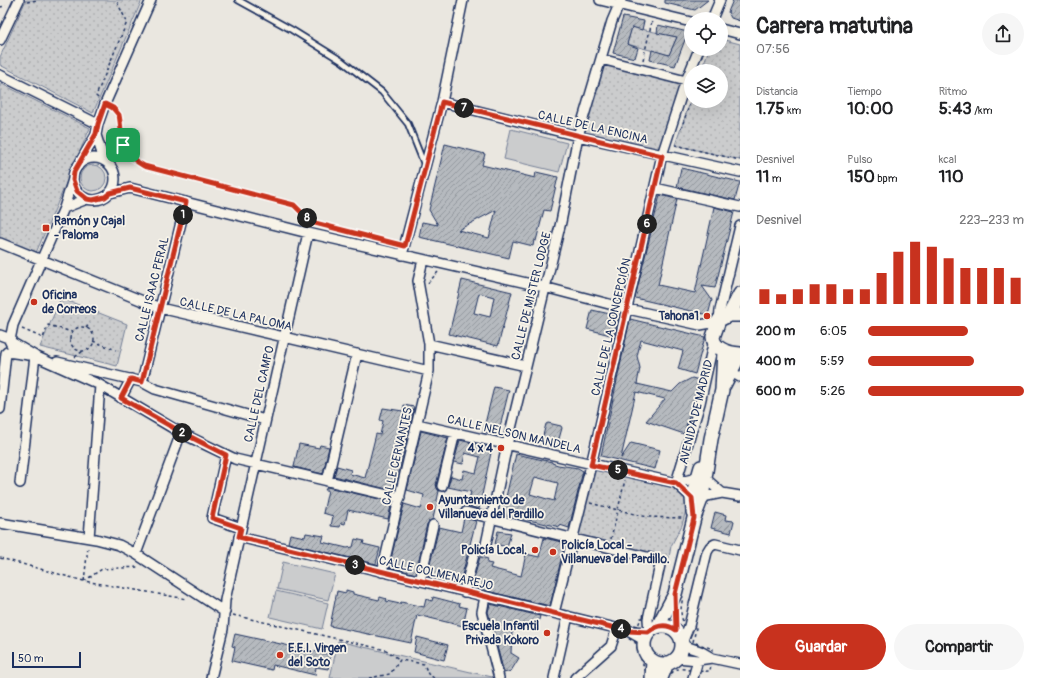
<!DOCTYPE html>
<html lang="es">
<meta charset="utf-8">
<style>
body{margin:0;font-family:Pangolin,sans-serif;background:#f6f6f6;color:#202124;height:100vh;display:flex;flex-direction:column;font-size:15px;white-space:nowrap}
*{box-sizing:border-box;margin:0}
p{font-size:13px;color:#757577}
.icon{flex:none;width:22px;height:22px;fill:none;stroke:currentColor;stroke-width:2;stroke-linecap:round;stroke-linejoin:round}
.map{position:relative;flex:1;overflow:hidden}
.drawer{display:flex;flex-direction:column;background:#fff;width:300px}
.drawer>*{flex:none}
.tools{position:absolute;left:684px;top:12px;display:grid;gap:8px}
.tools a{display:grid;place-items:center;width:44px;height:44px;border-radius:50%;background:#fff;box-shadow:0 4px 16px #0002;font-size:20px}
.scale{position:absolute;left:12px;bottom:10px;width:69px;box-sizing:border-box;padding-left:4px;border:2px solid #1b2f5e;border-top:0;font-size:11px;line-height:14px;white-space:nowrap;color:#1b2f5e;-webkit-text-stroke:3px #f7f3e8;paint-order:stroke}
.pin{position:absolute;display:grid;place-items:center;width:34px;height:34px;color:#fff;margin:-17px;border-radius:8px;box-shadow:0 2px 6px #0006}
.km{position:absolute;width:20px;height:20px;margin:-10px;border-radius:50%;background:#222;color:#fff;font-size:11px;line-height:20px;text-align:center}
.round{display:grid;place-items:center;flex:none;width:42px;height:42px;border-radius:21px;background:#f6f6f6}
.overview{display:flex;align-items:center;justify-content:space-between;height:68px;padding:0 16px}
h1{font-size:22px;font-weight:700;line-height:30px}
.stats{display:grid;grid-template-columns:repeat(3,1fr);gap:6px;height:68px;padding:4px 16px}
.stats div{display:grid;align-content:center}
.stats b{font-size:17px;font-weight:700}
.stats small{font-size:11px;font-weight:400}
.stats p{font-size:11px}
.chart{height:112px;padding:8px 16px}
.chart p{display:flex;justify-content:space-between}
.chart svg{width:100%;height:72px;margin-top:4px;stroke:#c8321e;stroke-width:6}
.cta{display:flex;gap:8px;margin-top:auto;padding:8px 16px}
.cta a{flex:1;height:46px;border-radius:24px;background:#c8321e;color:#fff;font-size:16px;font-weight:700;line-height:46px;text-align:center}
.cta a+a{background:#f6f6f6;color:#202124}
ul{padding:0 16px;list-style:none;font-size:13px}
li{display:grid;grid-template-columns:64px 48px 1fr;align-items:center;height:30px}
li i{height:10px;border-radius:5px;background:#c8321e}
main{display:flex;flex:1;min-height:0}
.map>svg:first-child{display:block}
.green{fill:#cbcccd;stroke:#737e96}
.park{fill:url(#park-dots);stroke:#737e96}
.building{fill:url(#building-hatch);stroke:#1b2f5e;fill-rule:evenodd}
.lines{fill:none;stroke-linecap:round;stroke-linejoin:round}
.street-tunnel{stroke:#c1c2c6;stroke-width:9;stroke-dasharray:9 4.5;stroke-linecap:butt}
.lane-casing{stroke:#1b2f5e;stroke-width:8}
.street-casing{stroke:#1b2f5e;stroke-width:12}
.secondary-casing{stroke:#1b2f5e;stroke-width:16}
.path{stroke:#1b2f5e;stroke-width:1.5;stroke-dasharray:3 3;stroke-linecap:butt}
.lane{stroke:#f7f3e8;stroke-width:4.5}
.street{stroke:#f7f3e8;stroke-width:9}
.secondary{stroke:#f7f3e8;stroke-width:13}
.route-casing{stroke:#fff;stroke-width:8}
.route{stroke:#c8321e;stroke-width:5}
.poi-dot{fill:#c8321e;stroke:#f7f3e8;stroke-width:1.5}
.labels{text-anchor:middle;stroke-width:3.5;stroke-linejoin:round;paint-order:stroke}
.street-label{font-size:12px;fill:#1b2f5e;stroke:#f7f3e8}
.poi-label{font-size:12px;font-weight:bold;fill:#1b2f5e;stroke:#f7f3e8;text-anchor:start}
</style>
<main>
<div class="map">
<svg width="740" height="678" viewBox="0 0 740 678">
<defs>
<pattern id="park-dots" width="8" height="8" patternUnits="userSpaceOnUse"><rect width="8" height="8" fill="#cbcccd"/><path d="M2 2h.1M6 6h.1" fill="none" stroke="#aeb0b2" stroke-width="1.8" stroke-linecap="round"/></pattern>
<pattern id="building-hatch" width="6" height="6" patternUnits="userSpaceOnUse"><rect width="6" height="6" fill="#b6babf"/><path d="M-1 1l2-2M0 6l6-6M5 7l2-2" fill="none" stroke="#93989e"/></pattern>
</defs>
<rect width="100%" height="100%" fill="#eae7e0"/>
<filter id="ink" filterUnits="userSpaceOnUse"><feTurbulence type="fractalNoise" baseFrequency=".025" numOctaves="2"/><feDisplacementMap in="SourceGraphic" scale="8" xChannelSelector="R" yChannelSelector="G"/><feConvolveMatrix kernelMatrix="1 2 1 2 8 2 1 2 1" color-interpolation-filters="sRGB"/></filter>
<g filter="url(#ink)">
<path class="green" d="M511,129L567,143L559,172L504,159Z
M80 178a13 13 0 1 1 26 0a13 13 0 1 1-26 0Z
M283,562L335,574L328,600L277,589Z
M276,591L328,603L322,629L270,617Z
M338,641L492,677V678H330Z"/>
<path class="park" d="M26,0H142L93,113L0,65V57Z
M632,27L677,37L669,55L627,44Z
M721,39L740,44V160L675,145L691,100L721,101V71H701L709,49H721Z
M601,59L686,81L662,155L579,136Z
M0,83L90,128L35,255L0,239Z
M61,298L127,324L117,366L40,347Z
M593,468L673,485L689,499L682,525L671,546L669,558L577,536Z"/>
<path class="building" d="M665,0H708L695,10L665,3Z
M733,0H740V21L731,18L728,12Z
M623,17L644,21L642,30L632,27L627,44L638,48L635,58L613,53Z
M658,25L688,32L675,66L650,60L652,50L669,55L677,37L657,33Z
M445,144L485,154L482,165L535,178L536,172L558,177L550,211L544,210L536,241L534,240L533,246L513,241L509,258L419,237L422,222L438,225L429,210ZM496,210L489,238L458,230Z
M681,168L740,182L735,200L677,187Z
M660,195L677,199L658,285L695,293L714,207L734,212L715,288L702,286L712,300L708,315L635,298Z
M462,280L512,292L498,346L449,334ZM479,293L494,297L490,317L474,313Z
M592,310L619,316L614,336L587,329Z
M630,319L705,337L695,374L678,369L683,351L641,340L637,356L640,368L637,384L672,392L680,384L692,378L699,380L684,434L646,421L665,399L636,392L621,458L631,443L660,450L655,469L601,456Z
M494,387L509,390L498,435L483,432Z
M404,405L414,407L395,491L334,476L337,466L351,470L350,474L365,478L376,434L380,435L383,421L380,420L383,408L403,411Z
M548,423L561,426L562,428L557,446L541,443L546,424Z
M421,431L448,438L436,485L439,491L433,519L427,524L416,574L389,567L404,504L421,509L424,495L407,490Z
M460,440L492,448L479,509L467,506L471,492L448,487L451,476L462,479L464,470L476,473L480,457L465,453L463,464L454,462Z
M299,444L319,448L320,445L329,447L323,474L294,467Z
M516,454L552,462V463L558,465L578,468L583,471L569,528L560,525V527L502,514ZM535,477L558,483L554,501L530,494Z
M327,487L392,502L388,519L348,510L345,524L341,523L340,527L331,526L333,516L323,513L328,490H325Z
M715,512L726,515L725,520L734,521L731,533L711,528Z
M464,518L476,521L461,579L460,578L458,584L427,576L439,527L461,532Z
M498,531L511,533L507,547L495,544Z
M306,533L324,536L322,542L347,548L353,547L355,539L364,541L363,544L380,548L376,564L288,543L290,534L305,537Z
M544,538L562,542L564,547L550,606L474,588L472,585L480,557L488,559L487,563L492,564L490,568L521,576L526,554L539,557Z
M346,590L353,592V594L379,600L380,597L387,599L386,601L400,604L401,602L424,607L426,599L432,601L433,597L460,604L459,606L467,608L463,626L417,615L411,643L330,626L337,591L346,593Z
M490,604L540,616L536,631L516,625L514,632H512L511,653L519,658L511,671L504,673L488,612Z
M235,634L331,655L328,669L316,667L315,675L273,665L272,670L232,661L235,647L232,646Z
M417,637L448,645L444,660L414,652Z"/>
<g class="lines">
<path class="street-tunnel" d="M422,502L436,506"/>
<g class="lane-casing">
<path id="lane" d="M238,0L292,30L342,61L382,92L408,124L424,164"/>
</g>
<g class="street-casing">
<path id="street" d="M600,0L691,22
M712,19L720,0
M721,29L740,34
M0,40L19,0
M601,59L686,81
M0,75L98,124
M442,102L578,136L740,172
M96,135L104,160
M73 179a21 21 0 1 1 42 0a21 21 0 1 1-42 0Z
M78,166L96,135L98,124L105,104L151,0
M655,188L740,207
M110,193L130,188L308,233L544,287L628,309L700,325L717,322
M64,208L87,199
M0,243L160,308L429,371
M402,255L442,102L463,0
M719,320L720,310L740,226
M0,335L8,338L11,344
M10,340L13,325L64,208L73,179
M11,342L35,356L100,385L181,433L235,459L400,498
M429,344L526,366
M7,352L29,355
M57,362L142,382L155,389L265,420
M731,372L740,377
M142,382L186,202
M121,398L131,379
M0,409L6,353
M417,424L676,483L697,478
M226,455L212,518L241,528
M706,479L722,493
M327,481L357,354
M20,483L35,356
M676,483L700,403L714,340
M676,483L692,498
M442,486L455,433
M702,497L722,493L740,496
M466,512L655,559L660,565L648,619L649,632L628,631L644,640
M0,523L96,539L119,545L136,554L225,612
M239,537L628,631
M89,538L100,385
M136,554L181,433
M382,572L429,371V344L418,281L423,260
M420,581L433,525
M464,592L475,551L485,549L507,445L561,222L578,136L612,21L621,0
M485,597L482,612L499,678
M554,613L591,465L662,155L686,81L699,49
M682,643L689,626L707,552L710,547L715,544L740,550
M682,645L700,651L712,658L740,664
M677,658L698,660L712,658
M211,678L223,629L225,600L308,233
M554,678L568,616
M575,678L611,646L617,628
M693,678L698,660"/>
</g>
<g class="secondary-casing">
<path id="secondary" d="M729,315L740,294
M740,315H729L719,320L713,337C714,350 729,353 740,354
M724,385L740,354
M693,512L692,498L701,467
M644 645a19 19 0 1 1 38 0a19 19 0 1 1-38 0Z
M658,626L675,594L694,518L702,497L711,439L722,390L724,351
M652,678L653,661
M661,678L667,663"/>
</g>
<path class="path" d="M27,2L37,0
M0,7L6,6
M721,39L726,41
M643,60L652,21
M701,71L705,60
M98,98L96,96L127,22L116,0
M113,108L119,115C124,141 116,150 144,166L294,205L311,223L363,235
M681,129L691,100
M675,145L740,160
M428,283L438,272
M70 339a12 12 0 1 1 24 0a12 12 0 1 1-24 0Z
M86,328L90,323
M22,329L43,338L48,325L72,332
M93,341L116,350
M75,357L83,351
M590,503L647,517L682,518
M611,539L625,480
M0,558L84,581L187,599
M84,581L102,569L139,567
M84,581L88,547
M675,594L683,597C681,607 679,615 685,625L696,628L693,642L713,649L710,671C705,671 699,672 694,671C683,669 676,665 669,677L645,670L635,642L626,637L630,624L638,626L641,618L651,620L657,615L667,595Z
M233,615L386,650L400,660
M369,678L390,674L400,660L424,664L428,674L434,678"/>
<use href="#lane" class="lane"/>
<use href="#street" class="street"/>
<use href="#secondary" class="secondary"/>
</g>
</g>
<g class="lines" filter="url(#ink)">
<g class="route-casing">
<path id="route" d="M442,102L662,156L591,465L676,483L692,498L694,518L675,594L676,630C666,623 657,625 648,632L628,631L239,537L241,528L212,518L226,455L181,432L121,398L131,379L142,382L186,202L130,188L110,193L105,197L93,200L87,199L77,191L73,180L74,172L96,134L98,124L105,104L113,108L119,115C124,141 116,150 144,166L294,205L311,222L405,246Z"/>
</g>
<use href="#route" class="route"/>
</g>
<g class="poi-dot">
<rect x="42" y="224" width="8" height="8" rx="2"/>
<circle cx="34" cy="302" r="4"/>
<circle cx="707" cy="316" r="4"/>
<circle cx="501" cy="448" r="4"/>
<circle cx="430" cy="507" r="4"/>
<circle cx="535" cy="550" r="4"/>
<circle cx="553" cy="552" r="4"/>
<circle cx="547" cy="633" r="4"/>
<circle cx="280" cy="655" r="4"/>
</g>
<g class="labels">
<g class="street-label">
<text transform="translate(593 127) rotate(13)" y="4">CALLE DE LA ENCINA</text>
<text transform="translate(152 289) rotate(-76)" y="4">CALLE ISAAC PERAL</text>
<text transform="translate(531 296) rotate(-76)" y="4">CALLE DE MISTER LODGE</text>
<text transform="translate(236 314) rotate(13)" y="4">CALLE DE LA PALOMA</text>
<text transform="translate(611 327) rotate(-77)" y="4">CALLE DE LA CONCEPCIÓN</text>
<text transform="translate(259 394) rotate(-77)" y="4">CALLE DEL CAMPO</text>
<text transform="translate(696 412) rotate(-76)" y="4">AVENIDA DE MADRID</text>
<text transform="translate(514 434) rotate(13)" y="4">CALLE NELSON MANDELA</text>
<text transform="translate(397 456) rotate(-77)" y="4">CALLE CERVANTES</text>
<text transform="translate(436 573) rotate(13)" y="4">CALLE COLMENAREJO</text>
</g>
<g class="poi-label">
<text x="54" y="225">Ramón y Cajal<tspan x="54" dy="14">- Paloma</tspan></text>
<text x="42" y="299">Oficina<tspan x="42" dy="14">de Correos</tspan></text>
<text x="699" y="320" text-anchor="end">Tahona1</text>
<text x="493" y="452" text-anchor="end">4 x 4</text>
<text x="438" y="504">Ayuntamiento de<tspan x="438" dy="14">Villanueva del Pardillo</tspan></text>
<text x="561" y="549">Policía Local -<tspan x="561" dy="14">Villanueva del Pardillo.</tspan></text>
<text x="527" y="554" text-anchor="end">Policía Local.</text>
<text x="539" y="630" text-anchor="end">Escuela Infantil<tspan x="539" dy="14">Privada Kokoro</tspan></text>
<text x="288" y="652">E.E.I. Virgen<tspan x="288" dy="14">del Soto</tspan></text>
</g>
</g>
</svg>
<div class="tools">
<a><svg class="icon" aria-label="locate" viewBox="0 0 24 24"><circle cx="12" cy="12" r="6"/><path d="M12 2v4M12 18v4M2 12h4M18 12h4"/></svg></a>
<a><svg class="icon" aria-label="layers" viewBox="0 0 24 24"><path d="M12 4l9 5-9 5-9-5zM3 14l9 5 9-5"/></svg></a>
</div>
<div class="scale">50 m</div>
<div class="pin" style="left:123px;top:145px;background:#1e9e55"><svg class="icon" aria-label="arrive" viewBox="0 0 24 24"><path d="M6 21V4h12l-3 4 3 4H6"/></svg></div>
<b class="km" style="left:183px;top:215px">1</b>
<b class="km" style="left:182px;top:433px">2</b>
<b class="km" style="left:355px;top:565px">3</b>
<b class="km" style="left:621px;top:629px">4</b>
<b class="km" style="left:618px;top:470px">5</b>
<b class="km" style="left:647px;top:224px">6</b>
<b class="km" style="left:464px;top:108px">7</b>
<b class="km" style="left:307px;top:218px">8</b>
</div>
<section class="drawer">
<div class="overview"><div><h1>Carrera matutina</h1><p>07:56</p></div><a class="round"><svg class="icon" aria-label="share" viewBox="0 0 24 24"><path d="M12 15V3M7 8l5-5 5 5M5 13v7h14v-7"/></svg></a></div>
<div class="stats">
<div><p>Distancia</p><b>1.75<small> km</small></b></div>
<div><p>Tiempo</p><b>10:00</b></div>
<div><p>Ritmo</p><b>5:43<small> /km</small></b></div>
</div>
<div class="stats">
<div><p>Desnivel</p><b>11<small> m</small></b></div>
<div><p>Pulso</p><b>150<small> bpm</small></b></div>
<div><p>kcal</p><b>110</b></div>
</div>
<div class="chart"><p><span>Desnivel</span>223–233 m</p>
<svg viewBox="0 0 160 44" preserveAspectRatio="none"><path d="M5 44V35M15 44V38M25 44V35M35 44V32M45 44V32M55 44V35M65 44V35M75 44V25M85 44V12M95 44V6M105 44V9M115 44V16M125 44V22M135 44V22M145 44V22M155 44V28"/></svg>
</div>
<ul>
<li><b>200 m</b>6:05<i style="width:64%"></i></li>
<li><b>400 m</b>5:59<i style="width:68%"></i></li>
<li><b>600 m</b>5:26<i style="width:100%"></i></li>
</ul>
<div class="cta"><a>Guardar</a><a>Compartir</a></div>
</section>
</main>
